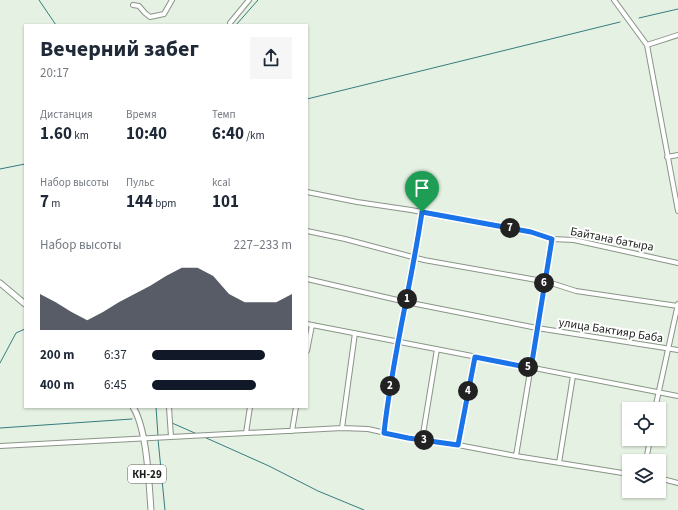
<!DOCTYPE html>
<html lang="ru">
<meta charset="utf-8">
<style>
body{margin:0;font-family:"Source Sans 3",sans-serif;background:#f6f6f7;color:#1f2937;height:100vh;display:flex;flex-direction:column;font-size:15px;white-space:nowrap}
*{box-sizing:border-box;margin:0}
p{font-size:13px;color:#747a83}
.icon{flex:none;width:22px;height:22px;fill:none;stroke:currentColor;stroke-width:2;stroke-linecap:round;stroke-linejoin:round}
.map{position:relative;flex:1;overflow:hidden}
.drawer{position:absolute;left:24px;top:24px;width:284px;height:384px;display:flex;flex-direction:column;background:#fff;border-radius:0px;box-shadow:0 1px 3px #0004}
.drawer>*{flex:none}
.fabs{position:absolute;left:622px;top:402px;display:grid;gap:8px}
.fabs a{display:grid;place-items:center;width:44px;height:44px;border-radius:0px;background:#fff;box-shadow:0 1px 3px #0004;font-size:20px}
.pin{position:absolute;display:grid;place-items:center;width:34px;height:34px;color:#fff;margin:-41px -17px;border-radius:50% 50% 50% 0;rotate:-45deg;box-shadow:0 0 4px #0007}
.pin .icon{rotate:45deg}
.km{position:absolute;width:20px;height:20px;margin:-10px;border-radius:50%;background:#222;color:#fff;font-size:11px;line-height:20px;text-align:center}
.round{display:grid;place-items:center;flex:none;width:42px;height:42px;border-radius:0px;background:#f6f6f7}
.overview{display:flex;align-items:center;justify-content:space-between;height:68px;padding:0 16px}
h1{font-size:22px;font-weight:700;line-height:30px}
.stats{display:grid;grid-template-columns:repeat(3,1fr);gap:6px;height:68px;padding:4px 16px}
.stats div{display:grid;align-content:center}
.stats b{font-size:17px;font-weight:700}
.stats small{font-size:11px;font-weight:400}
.stats p{font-size:11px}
.chart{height:112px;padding:8px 16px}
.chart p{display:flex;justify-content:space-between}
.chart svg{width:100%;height:72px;margin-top:4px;fill:#111827;opacity:.7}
ul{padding:0 16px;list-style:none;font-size:13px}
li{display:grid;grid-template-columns:64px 48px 1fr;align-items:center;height:30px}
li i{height:10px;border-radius:5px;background:#111827}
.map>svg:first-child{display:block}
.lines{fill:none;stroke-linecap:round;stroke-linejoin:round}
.stream{stroke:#367d7f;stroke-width:1}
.minor-casing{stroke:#899587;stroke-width:6}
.major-casing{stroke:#899587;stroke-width:7}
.minor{stroke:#fff;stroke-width:4}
.major{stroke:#fff;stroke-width:5}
.route-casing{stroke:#fff;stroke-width:8}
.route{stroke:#1a73e8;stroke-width:5}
.labels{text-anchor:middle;stroke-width:4;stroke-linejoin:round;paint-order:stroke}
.shield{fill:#fff;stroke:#5f625f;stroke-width:1}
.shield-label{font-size:11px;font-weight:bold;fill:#1b1f1a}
.street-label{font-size:12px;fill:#1b1f1a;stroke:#fff}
</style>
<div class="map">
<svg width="678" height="510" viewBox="0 0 678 510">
<rect width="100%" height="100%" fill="#e5f1e2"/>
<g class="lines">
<path class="stream" d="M39,0L56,25
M639,18L678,9
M236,25L258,0
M307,99L620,22
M0,169L25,164
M0,363L16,333L25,329
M156,407L158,436
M172,423L197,434
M0,428L132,419
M204,437L269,466L318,491L364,510
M158,439L165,510"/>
<g class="minor-casing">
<path id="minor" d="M614,0L647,45L678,211
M133,5L139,6L145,13L150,17L164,14L172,0
M230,25V23L249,0
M647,45L678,35
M667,157L678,155
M307,192L357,202L411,210L531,232L552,239L574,240L678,263
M307,231L345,239L424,260L548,282L576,291L678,306
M307,279L406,302L537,328L678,350
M307,324L678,396
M307,351L312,325
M169,407L171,437
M655,409L678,304
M342,428L355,333
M292,431L296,407
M246,433L250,407
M384,433C392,358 412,286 422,212
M422,440L437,349
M458,445L475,357
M0,446L342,428L368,429L408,438L458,445L516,456L629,474
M516,456L552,239
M646,461L650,439
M559,463L573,376
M659,478L678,483"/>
</g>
<g class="major-casing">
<path id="major" d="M0,283L25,304
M133,407C147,429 149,483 151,510"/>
</g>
<use href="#minor" class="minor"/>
<use href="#major" class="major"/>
</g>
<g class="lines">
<g class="route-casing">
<path id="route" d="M422,212L531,232L552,239L531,368L475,357L458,445L408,438L384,433C392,358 411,286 422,212Z"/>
</g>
<use href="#route" class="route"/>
</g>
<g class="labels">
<rect class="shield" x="128" y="465" width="38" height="18" rx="3"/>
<g class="shield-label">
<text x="147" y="478">КН-29</text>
</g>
<g class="street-label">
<text transform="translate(612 239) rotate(11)" y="4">Байтана батыра</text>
<text transform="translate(611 330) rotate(9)" y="4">улица Бактияр Баба</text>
</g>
</g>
</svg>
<div class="fabs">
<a><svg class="icon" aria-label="locate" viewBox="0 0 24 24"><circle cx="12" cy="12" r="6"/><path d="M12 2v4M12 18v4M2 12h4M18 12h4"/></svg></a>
<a><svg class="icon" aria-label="layers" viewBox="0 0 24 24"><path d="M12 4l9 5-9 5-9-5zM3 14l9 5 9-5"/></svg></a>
</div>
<div class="pin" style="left:422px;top:212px;background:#1e9e55"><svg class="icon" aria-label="arrive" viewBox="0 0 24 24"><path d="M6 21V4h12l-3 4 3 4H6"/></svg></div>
<b class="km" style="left:407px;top:299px">1</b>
<b class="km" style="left:390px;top:386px">2</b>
<b class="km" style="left:424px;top:440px">3</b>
<b class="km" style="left:468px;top:391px">4</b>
<b class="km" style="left:528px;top:367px">5</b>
<b class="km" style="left:544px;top:283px">6</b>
<b class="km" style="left:510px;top:228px">7</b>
<section class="drawer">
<div class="overview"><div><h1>Вечерний забег</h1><p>20:17</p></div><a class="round"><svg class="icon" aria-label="share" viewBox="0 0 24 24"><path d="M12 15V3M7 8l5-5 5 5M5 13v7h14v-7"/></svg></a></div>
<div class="stats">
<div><p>Дистанция</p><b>1.60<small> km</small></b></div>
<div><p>Время</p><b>10:40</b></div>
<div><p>Темп</p><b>6:40<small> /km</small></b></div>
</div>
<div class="stats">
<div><p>Набор высоты</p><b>7<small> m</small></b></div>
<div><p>Пульс</p><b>144<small> bpm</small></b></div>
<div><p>kcal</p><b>101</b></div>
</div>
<div class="chart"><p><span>Набор высоты</span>227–233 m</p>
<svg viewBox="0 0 160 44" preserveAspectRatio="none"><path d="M0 44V22L10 27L20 33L30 38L40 33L50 27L60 22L70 17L80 11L90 6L100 6L110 11L120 22L130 27L140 27L150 27L160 22V44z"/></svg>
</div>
<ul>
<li><b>200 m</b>6:37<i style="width:81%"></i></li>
<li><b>400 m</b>6:45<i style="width:74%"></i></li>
</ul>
</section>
</div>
